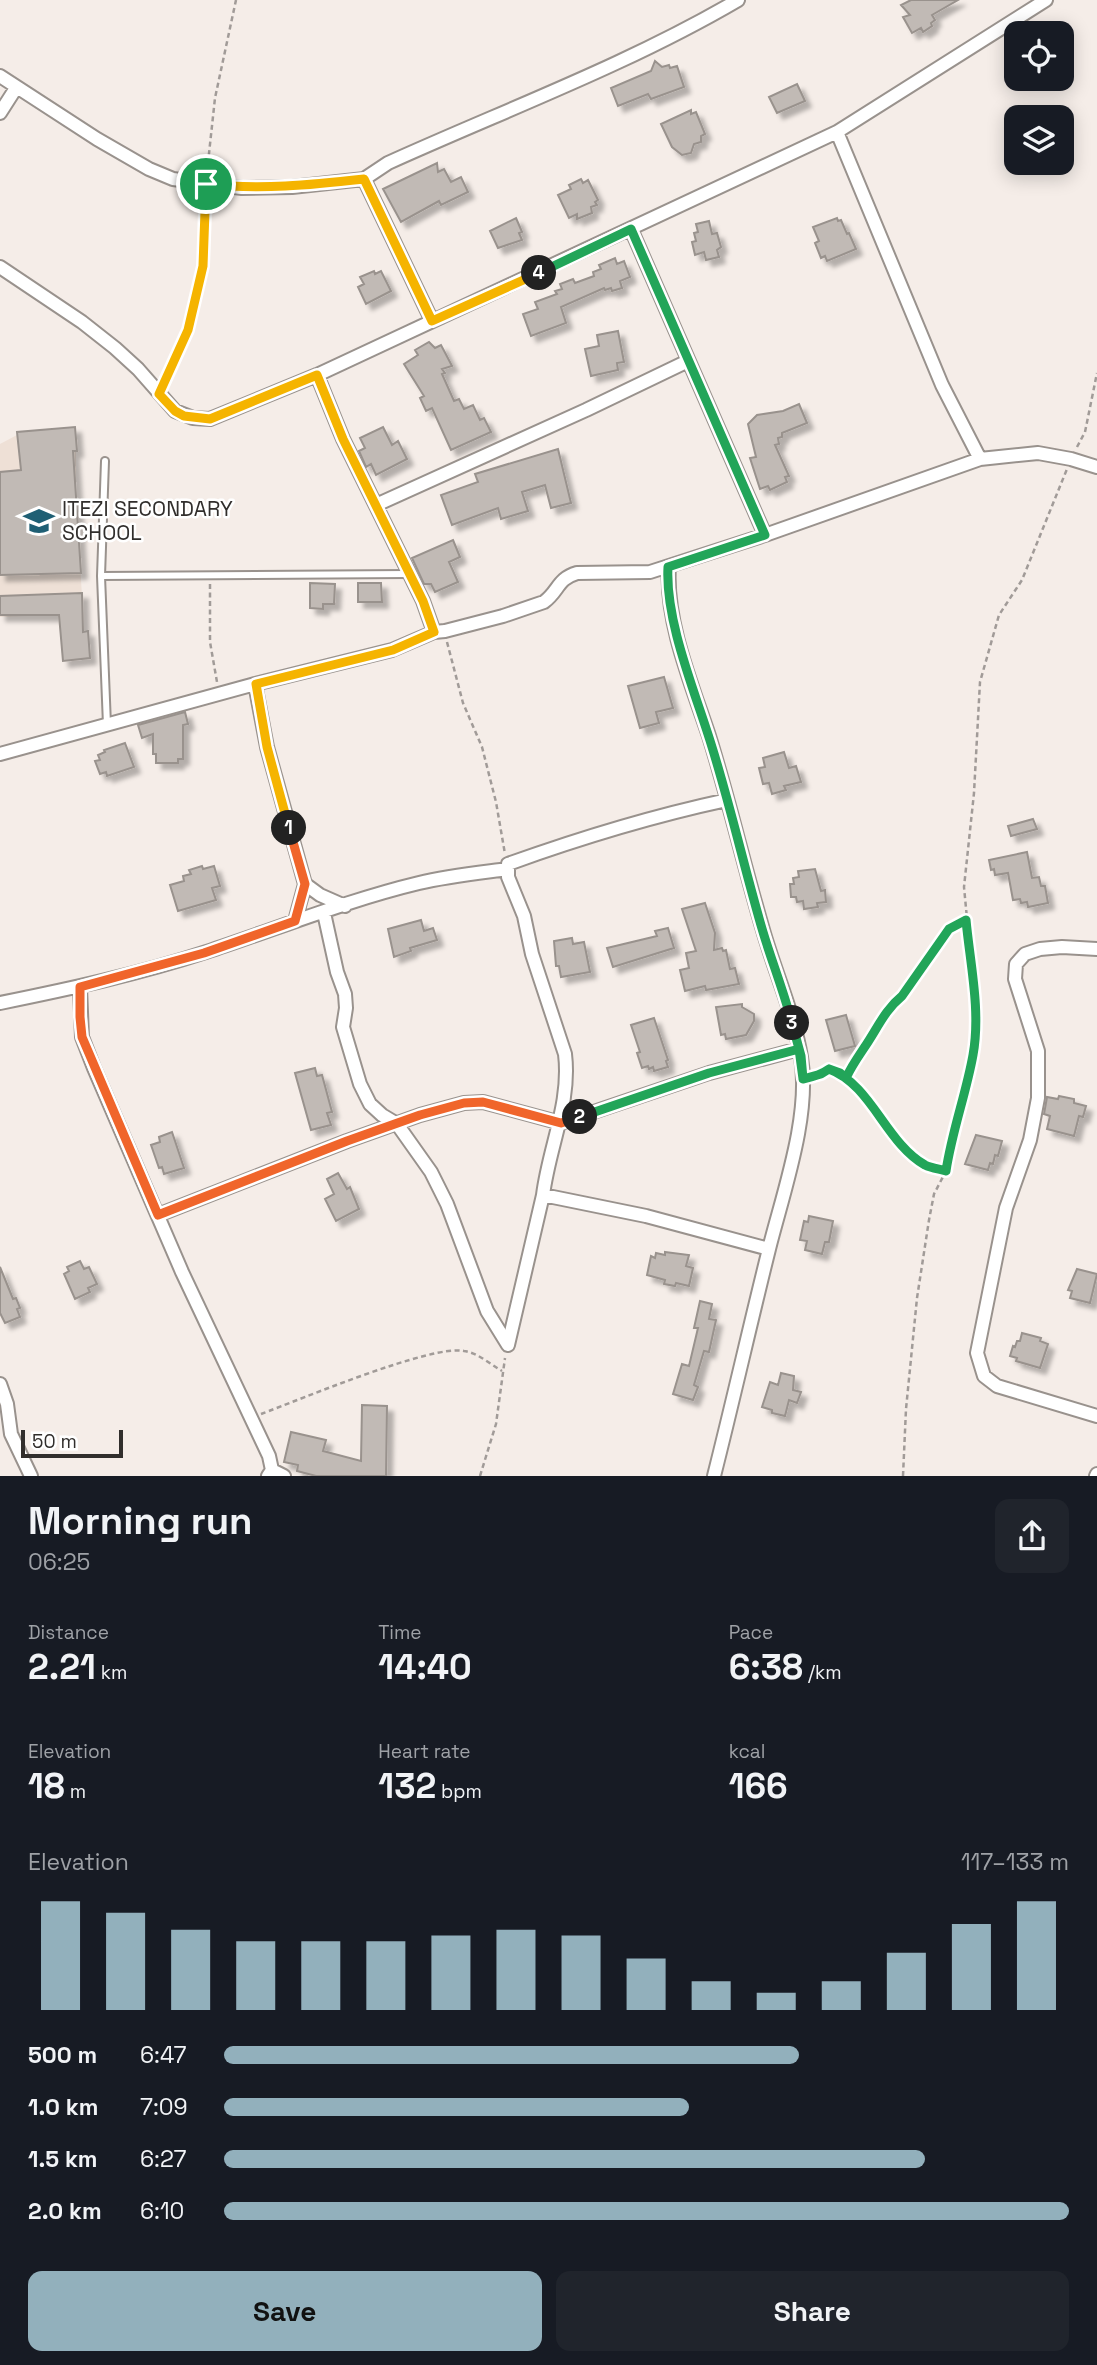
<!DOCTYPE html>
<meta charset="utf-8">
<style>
body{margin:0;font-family:"Space Grotesk",sans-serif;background:#20242c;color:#f1f3f6;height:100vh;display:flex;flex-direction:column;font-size:26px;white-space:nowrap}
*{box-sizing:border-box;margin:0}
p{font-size:23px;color:#9ea1a6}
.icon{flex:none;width:38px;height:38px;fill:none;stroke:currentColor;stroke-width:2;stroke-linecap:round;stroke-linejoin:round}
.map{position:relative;height:1476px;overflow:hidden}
.details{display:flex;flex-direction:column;background:#171b24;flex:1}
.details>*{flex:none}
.fabs{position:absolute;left:1004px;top:21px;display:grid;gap:14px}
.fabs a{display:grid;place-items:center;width:70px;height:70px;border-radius:14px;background:#171b24;box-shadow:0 4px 18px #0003;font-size:35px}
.scale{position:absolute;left:21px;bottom:18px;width:102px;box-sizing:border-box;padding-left:7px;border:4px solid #312e2c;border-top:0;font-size:19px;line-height:24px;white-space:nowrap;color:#312e2c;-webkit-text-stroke:5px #fff;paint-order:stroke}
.pin{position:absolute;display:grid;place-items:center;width:60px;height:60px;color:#fff;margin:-30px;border:4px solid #fff;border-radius:50%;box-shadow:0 2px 7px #0007}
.km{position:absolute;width:35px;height:35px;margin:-18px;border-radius:50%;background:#222;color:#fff;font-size:19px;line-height:35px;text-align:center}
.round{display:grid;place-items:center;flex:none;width:74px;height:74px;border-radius:14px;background:#20242c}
.head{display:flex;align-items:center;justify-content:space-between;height:119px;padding:0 28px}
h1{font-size:38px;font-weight:800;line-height:52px}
.figures{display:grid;grid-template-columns:repeat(3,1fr);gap:10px;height:119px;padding:7px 28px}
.figures div{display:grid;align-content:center}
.figures b{font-size:35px;font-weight:800}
.figures small{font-size:19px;font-weight:400}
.figures p{font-size:19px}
.chart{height:196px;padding:14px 28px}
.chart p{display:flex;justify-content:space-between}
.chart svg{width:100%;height:126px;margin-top:7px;stroke:#92b0bc;stroke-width:6}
.cta{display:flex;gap:14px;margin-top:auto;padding:14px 28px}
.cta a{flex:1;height:80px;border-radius:14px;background:#92b0bc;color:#111;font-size:28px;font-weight:800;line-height:80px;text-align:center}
.cta a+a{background:#20242c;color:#f1f3f6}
ul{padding:0 28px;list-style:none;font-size:23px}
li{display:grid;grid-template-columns:112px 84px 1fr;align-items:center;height:52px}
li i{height:18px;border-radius:9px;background:#92b0bc}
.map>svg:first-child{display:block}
.built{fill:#eee0d6}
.building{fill:#c1bab5;stroke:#99928d;stroke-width:2;filter:url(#shadow)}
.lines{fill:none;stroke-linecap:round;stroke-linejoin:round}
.lane-casing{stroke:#99928d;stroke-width:10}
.street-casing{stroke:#99928d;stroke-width:16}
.path{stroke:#a19b98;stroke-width:2.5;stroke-dasharray:5 3.5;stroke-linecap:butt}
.lane{stroke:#fff;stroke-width:6}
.street{stroke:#fff;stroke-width:12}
.split-1-casing{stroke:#fff;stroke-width:14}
.split-2-casing{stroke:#fff;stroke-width:14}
.split-3-casing{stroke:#fff;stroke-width:14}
.split-4-casing{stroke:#fff;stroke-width:14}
.split-5-casing{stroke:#fff;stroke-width:14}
.split-1{stroke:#f5b400;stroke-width:9}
.split-2{stroke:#f0652b;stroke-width:9}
.split-3{stroke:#22a559;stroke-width:9}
.split-4{stroke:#22a559;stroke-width:9}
.split-5{stroke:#f5b400;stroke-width:9}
.labels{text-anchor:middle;stroke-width:5;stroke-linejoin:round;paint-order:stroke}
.poi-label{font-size:21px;fill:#312e2c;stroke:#fff;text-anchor:start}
</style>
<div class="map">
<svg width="1097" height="1476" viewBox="0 0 1097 1476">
<defs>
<filter id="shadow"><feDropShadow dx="6" dy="6" stdDeviation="2" flood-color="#0004"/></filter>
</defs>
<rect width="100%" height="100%" fill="#f5ede8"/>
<path class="built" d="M76,434V493L83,614L0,617V444L17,435Z"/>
<path class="building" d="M911,0H958L932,15L935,20L931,23L932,26L923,32L921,28L912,33L903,17L910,15L901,5Z
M655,61L662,67L669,65L670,68L677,66L684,87L651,99L648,94L618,106L611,88L651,71Z
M797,84L805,101L777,113L769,97Z
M691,110V114L696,112L705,134L701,136V142L694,144L691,153L682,155L672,147L661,124Z
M437,163L438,172L444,169L451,182L461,177L468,192L441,205L439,201L401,222L383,189Z
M581,179L583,183L588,180L598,200L595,202L597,205L591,207L592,213L577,219V214L569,218L558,195L571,189L569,185Z
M516,218L522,232L519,233L522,240L498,248L490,231Z
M837,218L838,221L841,220L847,234L849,233L856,249L827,261L825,256L821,258L815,243L819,241L813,227Z
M709,221L712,234L717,233L721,247L717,250L719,257L706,260L704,252L695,255L692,242L696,241L694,233L698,232L696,224Z
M615,258L617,264L624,261L630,277L620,281L622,288L612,291L611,288L605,290L604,288L561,307L566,323L531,336L523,314L538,309L535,302L557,294L555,291L562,289L560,284L573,279L575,283L594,276L593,272L601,269L599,265Z
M374,271L375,274L381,271L391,291L366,304L358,287L364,284L360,277Z
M618,331L624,362L617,363L618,370L591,376L585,349L599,346L597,335Z
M429,342L435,348L441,345L452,366L442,369L445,373L442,374L454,401L459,399L464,409L473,405L480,420L484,418L491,432L451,450L432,408L426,411L420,398L424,396L404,364L418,355L415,350Z
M799,404L807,423L782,433V437L778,438L779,444L775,445L789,476L785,477L787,482L770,490L768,486L760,489L750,458L756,457L748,424L757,415L783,411Z
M75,427L77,451H73L81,573L0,575V472L21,470L17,432Z
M383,427L392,445L398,441L407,459L376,475L371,464L366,467L359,451L365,448L360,438Z
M558,449L571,503L551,508L545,485L522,492L528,511L501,519L498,508L452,525L441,495L478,482L475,474Z
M453,540L460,557L449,562L458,582L435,592L431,584H424L412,558Z
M310,583L335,584L334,604H323V609L310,608Z
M358,583H381L382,602H358Z
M82,593L83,632L88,631L90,658L63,661L59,615H0V596Z
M664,677L673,708L656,712L659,723L640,728L628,686Z
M185,712L188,724L183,725V759H178V763H156V754H153V734L142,738L138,725Z
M125,743L134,767L107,776L106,772L100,774L95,761L100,760L98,755L105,752L104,750Z
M784,752L789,768L796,766L801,782L784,786L786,790L772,794L769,783L763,784L759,768L765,767L763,758Z
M1033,819L1037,829L1011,836L1008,826Z
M1027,852L1032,878L1039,877L1041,886H1045L1048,903L1028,907L1027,902L1021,903L1020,899L1013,900L1008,873L995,875L994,869L991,870L989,860Z
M202,866L203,869L214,866L220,886L212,888L216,900L178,911L170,885L184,881L183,876L191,874L189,870Z
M815,869L821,891L825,890L826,902L817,903L818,907L804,909L803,901L797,902L796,897H791L790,884H794L793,878L799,877L798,871Z
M705,903L715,933L714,950L722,948L723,951L726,950L730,969L735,968L739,984L706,990L705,986L685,991L680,970L689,968L686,953L696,951L682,909Z
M421,920L424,931L433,928L437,940L410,948L411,951L394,957L388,929Z
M668,928L674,948L613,967L607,948L657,936L655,931Z
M572,938L573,944L584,942L590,972L561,977L559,966H556L554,941Z
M742,1004V1007L754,1014V1021L746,1035L726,1039L725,1034L721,1035L716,1007Z
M846,1015L855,1046L835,1051L826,1020Z
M654,1018L668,1060L666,1061L668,1067L654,1071L653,1067L649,1069L648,1066L642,1068L637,1053L640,1052L631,1025Z
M315,1068L317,1076L322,1075L332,1112L327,1113L331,1125L311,1130L295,1073Z
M1059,1096L1074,1099V1103L1086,1106L1083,1117L1079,1116L1074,1136L1047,1129L1050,1116L1044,1114L1047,1097L1058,1099Z
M172,1132L184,1168L164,1174L162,1167L159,1168L151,1145L160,1142L159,1137Z
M976,1135L1002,1141L998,1156L995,1155L993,1164L990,1163L988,1170L965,1164Z
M338,1173L347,1189L350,1187L359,1209L336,1221L325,1199L334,1194L327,1179Z
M809,1216L833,1221L829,1242H825L822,1254L805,1250L807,1241L800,1240L804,1221L808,1222Z
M665,1252L689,1255L686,1266L693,1268L689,1286L676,1283L675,1286L664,1284L665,1280L647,1275L651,1256L655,1258L656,1253L665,1255Z
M80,1261L84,1269L89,1267L97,1284L88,1288L90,1292L75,1299L64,1274L69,1271L67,1267Z
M0,1267L13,1299L16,1298L20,1308L17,1309L20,1317L5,1323L0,1313Z
M1077,1269L1097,1274L1090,1303L1070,1298L1072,1291L1068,1290Z
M700,1301L712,1304L709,1319L716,1320L709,1352L704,1351L694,1385L698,1387L693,1400L673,1394L682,1364L689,1366L698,1328H694Z
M1022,1333L1041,1338L1040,1341L1048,1344L1040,1368L1016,1361L1017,1358L1010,1356L1013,1346L1015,1347L1017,1341H1020Z
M781,1373L794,1376L793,1390L801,1392L797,1403L789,1400L785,1416L772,1413V1410L762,1407L770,1382L778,1385Z
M362,1405L387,1406L386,1476H316L297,1471L298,1465L284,1462L291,1432L326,1440L323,1451L361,1461Z"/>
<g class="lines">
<g class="lane-casing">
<path id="lane" d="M105,461L101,576L107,725
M101,576L408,574"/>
</g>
<g class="street-casing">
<path id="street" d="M0,76L97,139L149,169L173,179L242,188L292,187L364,179L388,163C505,110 627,65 738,0
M0,113L16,88
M837,132L942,385L980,459
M364,179L432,321
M631,229L765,535
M0,267L82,322L115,348L138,369L175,411L193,418L210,419L317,375L837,132L1046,0
M317,375L343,439L423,601L434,632
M376,505L586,410L688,361
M669,567C665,621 692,685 709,736C729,800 744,866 763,930C775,972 794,1014 801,1057C811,1115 783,1193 769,1249C750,1325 733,1401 714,1476
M255,684L267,747L305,884L295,921
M0,754L255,684L392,650L434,632L445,631L503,616L544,602C559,591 557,579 577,573L650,572L765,535L980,459L1038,453L1071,459L1097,467
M305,884L320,895L345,906
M324,913L337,972L345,994L346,1008L343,1027L360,1084L370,1104L382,1115L397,1124L431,1172L447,1204L487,1311L508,1345
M1097,949L1062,947L1040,949L1025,954L1016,964L1015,979L1038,1051V1098L1030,1140L1006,1208L977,1353L984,1376L997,1386L1097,1416
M80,987L82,1037L94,1068L182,1272L269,1456L272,1470L268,1476
M0,1003C69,989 139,974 206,952C276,929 348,900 419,883C448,876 478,873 508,869V864C580,838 653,816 727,800
M543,1195L646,1216L769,1249
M158,1215L347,1141L420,1115L464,1103L483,1102L561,1123L709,1073L799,1049
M508,1345L543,1195C549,1147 571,1103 565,1054L532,954L524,916L508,877V869
M0,1384L7,1404L11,1434L31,1476
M272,1470L284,1476
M1096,1476L1097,1474"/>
</g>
<path class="path" d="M207,172L215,98L236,0
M164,382L188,330L203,266L206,197
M1077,447L1085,432L1097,373
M210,584V642L217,682
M447,642L463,703L482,747L496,802L505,854
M816,1076L829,1069C873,1086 884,1142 925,1165C931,1168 939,1169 946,1171
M846,1078C853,1063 857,1058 866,1045C878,1027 885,1010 902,996L949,929L966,920
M261,1414C299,1400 432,1344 464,1351C478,1353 490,1364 502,1371
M480,1476L496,1424L505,1358
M903,1476L906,1409L917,1298L929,1220L934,1194L946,1171L951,1138L973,1053L974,992L964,887L974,793L980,682L999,615L1022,580L1067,469"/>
<use href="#lane" class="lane"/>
<use href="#street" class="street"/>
</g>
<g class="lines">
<g class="split-1-casing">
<path id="split-1" d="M206,184L203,266L188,330L159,394L175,411L184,416L210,419L317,375L343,439L423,601L434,632L393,650L256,684L267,747L289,828"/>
</g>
<g class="split-2-casing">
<path id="split-2" d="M289,828L305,884L295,921L204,953L80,987V1017L82,1037L158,1215L347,1141L420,1115L464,1103L483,1102L561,1123L580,1117"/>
</g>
<g class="split-3-casing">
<path id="split-3" d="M580,1117L709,1073L799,1049L803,1079L821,1074L829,1069L840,1073L846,1078C852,1065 858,1057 866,1045C878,1027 885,1010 902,996L949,929L966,920C970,963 981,1011 973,1055C966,1094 952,1131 946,1171C939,1169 931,1168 925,1165C885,1142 872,1085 829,1069C821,1075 813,1077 803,1079L801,1056L792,1023"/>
</g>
<g class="split-4-casing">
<path id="split-4" d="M539,273L631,229L765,535L668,567C665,622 696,694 712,747C731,808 745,871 763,932C772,962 784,992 792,1023"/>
</g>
<g class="split-5-casing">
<path id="split-5" d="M206,184C260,190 311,185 364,179L432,321L539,273"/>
</g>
<use href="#split-1" class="split-1"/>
<use href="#split-2" class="split-2"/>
<use href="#split-3" class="split-3"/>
<use href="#split-4" class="split-4"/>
<use href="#split-5" class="split-5"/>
</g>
<defs>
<g id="school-bare" transform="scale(2.415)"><path d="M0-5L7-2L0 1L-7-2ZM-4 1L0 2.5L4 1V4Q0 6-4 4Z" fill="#1f5f74" stroke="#fff" stroke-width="2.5" paint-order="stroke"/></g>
</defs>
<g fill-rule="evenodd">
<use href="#school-bare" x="39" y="521"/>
</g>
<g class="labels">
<g class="poi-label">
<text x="62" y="516">ITEZI SECONDARY<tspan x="62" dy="24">SCHOOL</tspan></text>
</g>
</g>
</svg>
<div class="fabs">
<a><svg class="icon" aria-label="locate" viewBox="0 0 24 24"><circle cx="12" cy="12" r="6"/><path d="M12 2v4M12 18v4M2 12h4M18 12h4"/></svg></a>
<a><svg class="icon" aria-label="layers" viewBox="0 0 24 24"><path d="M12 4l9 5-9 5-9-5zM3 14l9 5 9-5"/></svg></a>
</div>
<div class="scale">50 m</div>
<div class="pin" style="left:206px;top:184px;background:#1e9e55"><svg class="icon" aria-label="arrive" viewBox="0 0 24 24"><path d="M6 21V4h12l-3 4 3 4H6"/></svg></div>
<b class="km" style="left:289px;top:828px">1</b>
<b class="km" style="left:580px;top:1117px">2</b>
<b class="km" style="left:792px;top:1023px">3</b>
<b class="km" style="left:539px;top:273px">4</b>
</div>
<section class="details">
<div class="head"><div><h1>Morning run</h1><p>06:25</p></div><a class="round"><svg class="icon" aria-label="share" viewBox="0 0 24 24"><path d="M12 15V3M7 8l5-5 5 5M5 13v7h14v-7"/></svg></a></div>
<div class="figures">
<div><p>Distance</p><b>2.21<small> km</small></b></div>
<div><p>Time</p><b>14:40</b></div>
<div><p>Pace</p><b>6:38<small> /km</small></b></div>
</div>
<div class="figures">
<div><p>Elevation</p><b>18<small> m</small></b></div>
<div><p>Heart rate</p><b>132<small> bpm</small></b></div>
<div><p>kcal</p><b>166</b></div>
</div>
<div class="chart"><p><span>Elevation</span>117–133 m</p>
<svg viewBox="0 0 160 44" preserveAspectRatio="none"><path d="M5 44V6M15 44V10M25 44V16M35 44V20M45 44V20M55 44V20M65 44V18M75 44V16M85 44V18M95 44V26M105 44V34M115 44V38M125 44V34M135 44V24M145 44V14M155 44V6"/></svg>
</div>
<ul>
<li><b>500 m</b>6:47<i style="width:68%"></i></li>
<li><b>1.0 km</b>7:09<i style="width:55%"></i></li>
<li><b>1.5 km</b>6:27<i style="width:83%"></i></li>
<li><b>2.0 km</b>6:10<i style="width:100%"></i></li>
</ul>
<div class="cta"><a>Save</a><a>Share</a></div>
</section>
